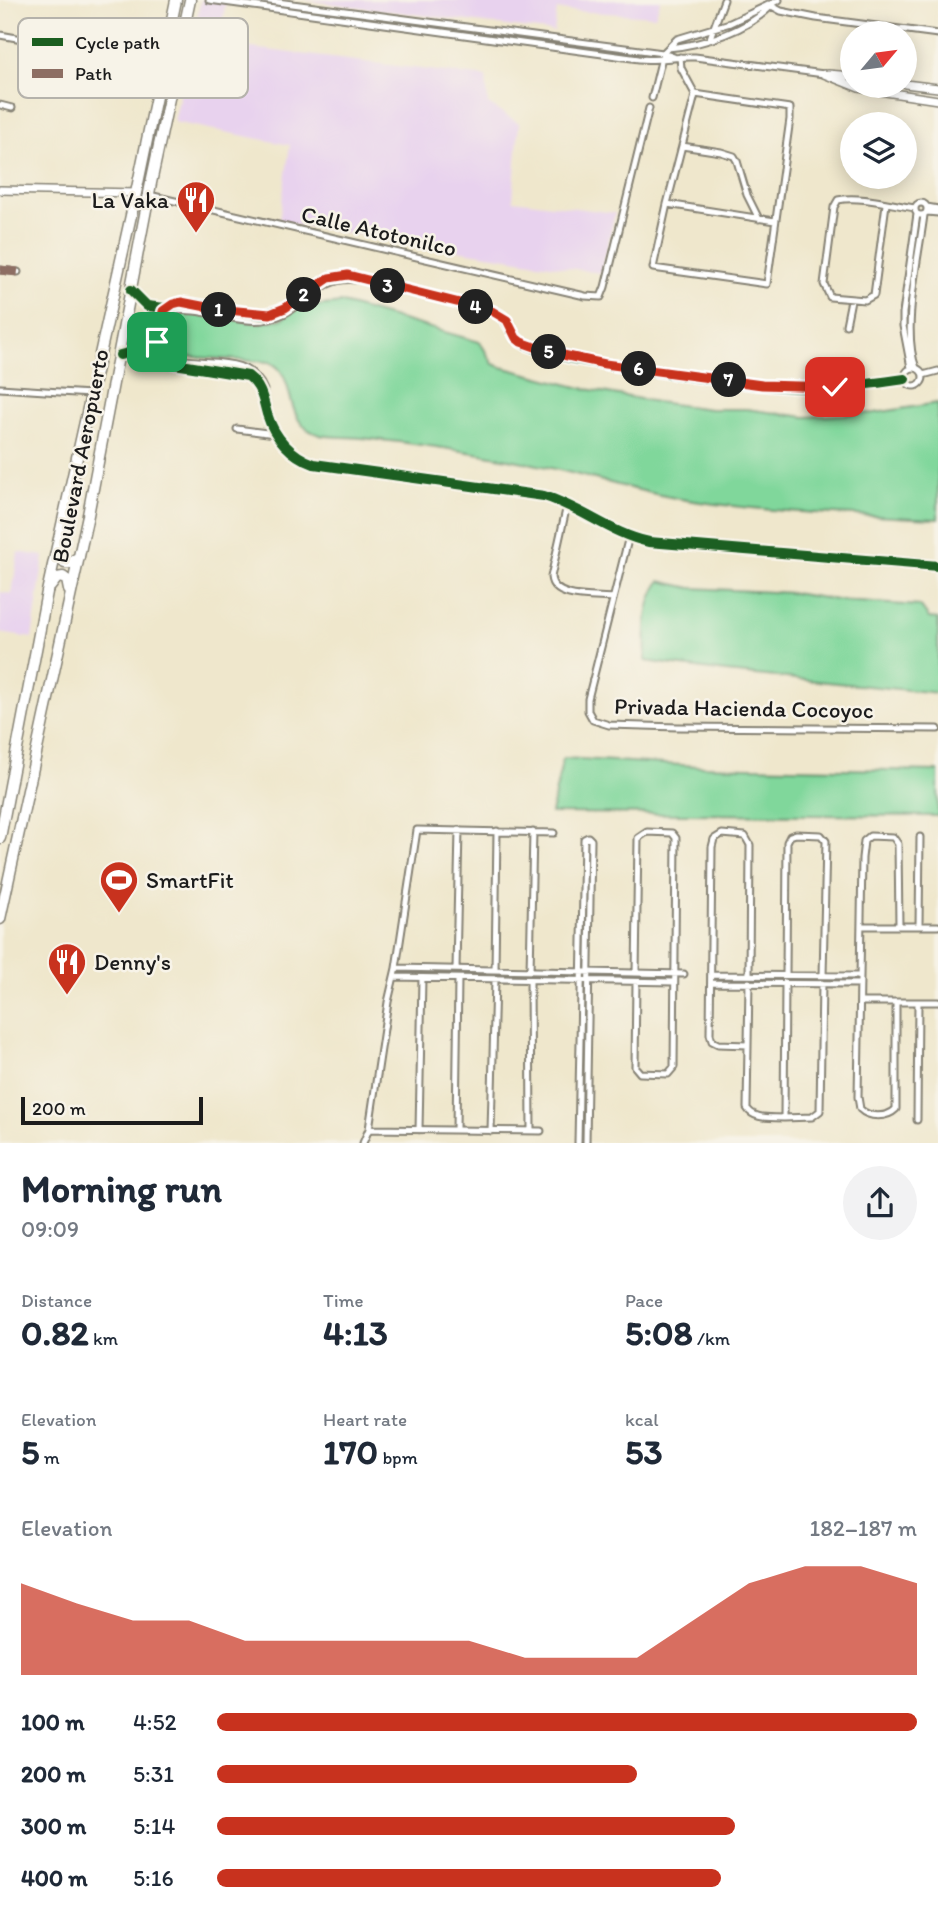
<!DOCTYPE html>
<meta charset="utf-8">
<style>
body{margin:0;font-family:Itim,sans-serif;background:#f2f2f3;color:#1f2937;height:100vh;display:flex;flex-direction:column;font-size:26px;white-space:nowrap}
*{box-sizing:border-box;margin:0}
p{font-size:23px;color:#747a83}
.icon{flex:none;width:38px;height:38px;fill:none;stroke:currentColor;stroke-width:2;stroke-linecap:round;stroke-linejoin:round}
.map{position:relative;height:1143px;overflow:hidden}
.sheet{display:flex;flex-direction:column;background:#fff;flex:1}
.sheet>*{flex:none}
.needle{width:46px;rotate:61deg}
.controls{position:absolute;left:840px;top:21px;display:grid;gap:14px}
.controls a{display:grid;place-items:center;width:77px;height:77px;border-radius:50%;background:#fff;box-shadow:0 4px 18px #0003;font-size:35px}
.scale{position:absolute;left:21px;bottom:18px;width:182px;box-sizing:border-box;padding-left:7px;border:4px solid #1c1c1c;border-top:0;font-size:19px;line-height:24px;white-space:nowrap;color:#1c1c1c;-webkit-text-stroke:5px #f7f3e8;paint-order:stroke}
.pin{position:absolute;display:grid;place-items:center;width:60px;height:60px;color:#fff;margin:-30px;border-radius:14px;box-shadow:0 4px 10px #0006}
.km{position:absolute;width:35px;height:35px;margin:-18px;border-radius:50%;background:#222;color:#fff;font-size:19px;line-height:35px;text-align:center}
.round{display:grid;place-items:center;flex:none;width:74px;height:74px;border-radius:37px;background:#f2f2f3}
.headline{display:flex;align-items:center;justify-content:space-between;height:119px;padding:0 21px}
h1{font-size:38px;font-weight:700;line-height:52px}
.metrics{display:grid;grid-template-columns:repeat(3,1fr);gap:10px;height:119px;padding:7px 21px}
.metrics div{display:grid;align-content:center}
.metrics b{font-size:35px;font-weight:700}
.metrics small{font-size:19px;font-weight:400}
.metrics p{font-size:19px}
.chart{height:196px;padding:14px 21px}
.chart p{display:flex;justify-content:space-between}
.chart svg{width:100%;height:126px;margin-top:7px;fill:#c8321e;opacity:.7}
ul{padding:0 21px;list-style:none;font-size:23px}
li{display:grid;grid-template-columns:112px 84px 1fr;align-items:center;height:52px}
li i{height:18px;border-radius:9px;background:#c8321e}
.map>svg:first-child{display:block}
.built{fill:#e8d2ee}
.green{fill:#80d79b;stroke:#4e7a5c;stroke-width:2}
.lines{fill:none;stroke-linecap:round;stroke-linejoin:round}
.street-casing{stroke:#868274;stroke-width:9}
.secondary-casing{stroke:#868274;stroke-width:10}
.highway-casing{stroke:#868274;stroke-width:13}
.street{stroke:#fff;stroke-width:5}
.secondary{stroke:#fff;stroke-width:7}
.highway{stroke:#fff;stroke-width:10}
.quiet{stroke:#8d6e63;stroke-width:9;stroke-dasharray:18 9;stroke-linecap:butt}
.cycleway-casing{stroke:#f7f3e8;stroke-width:15}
.cycleway{stroke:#1b5e20;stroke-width:10}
.route-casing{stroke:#fff;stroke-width:14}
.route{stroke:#c8321e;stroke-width:9}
.labels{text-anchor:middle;stroke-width:5;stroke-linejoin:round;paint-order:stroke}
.poi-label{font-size:23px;fill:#1c1c1c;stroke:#f7f3e8;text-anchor:start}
.street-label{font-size:23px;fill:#1c1c1c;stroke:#f7f3e8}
.key{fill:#f7f3e8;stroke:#b5b2ab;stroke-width:2}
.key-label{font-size:19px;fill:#1c1c1c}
</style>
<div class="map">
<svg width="938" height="1143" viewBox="0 0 938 1143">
<rect width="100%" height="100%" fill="#f7f3e8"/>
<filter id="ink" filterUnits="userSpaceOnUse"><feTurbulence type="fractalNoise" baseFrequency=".0143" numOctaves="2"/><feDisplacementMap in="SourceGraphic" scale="14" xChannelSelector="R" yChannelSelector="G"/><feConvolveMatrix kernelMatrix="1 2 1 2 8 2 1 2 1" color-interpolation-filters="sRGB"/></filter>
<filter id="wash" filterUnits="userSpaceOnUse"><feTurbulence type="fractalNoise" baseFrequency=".00686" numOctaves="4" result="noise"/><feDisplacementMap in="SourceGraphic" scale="28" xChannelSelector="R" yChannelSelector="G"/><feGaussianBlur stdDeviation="1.57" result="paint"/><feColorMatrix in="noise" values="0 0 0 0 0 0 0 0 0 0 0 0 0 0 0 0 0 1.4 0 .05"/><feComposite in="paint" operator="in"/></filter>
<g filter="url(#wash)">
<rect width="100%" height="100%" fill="#efe7cc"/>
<path class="built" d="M201,0H226L219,44L486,77L488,104L519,123L513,200L615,213L601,273L279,222L290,145L174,122Z
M303,0H661L655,16L557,10L554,32Z
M18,552L44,556L32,638L0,633V592L12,594Z"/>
<path class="green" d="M342,303L480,342L493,364L501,367L581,388L656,402L710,409H746L805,417L875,413L938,403V519C859,515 779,513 700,502C640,494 580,473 519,461C468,451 414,443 362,438C349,436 333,438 320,435C280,425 299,373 269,362L178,356C164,349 164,323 174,313H197L258,323L282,319L296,308Z
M660,581L691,588L793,593L843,601L920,606L929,618L938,619V693L726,672L646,661C645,634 644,604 660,581Z
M563,758L698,766L938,771V816L551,813Z"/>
</g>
<g filter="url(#ink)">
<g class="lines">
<g class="street-casing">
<path id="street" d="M209,0L639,59C659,61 676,56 695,57L824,74
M262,0L663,53L674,57
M768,4L781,11L816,18L938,34
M0,35L73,48
M710,38L724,0
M668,48C703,45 749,30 773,4
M680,57L681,68L695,94L694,99L667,204L653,268L767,284L790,119V108L695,94
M652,98L663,53L677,39L730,23L779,0
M0,105L12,108
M682,146L721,152L734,156L737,161L747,195L759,219
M149,195L585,296L601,297L605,287L649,108
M915 209a6 6 0 1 1 12 0a6 6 0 1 1-12 0Z
M667,204L775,221
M886,204L874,295L865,300L830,297L824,284L834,207L838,200C859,195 893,205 915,208
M927,207L938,209
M927,212L938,213
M0,270L18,272
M131,290L147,306L165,308L181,302L263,315L285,308L329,278L348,275L492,311C514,320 508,336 524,344C560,360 605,364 644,370C690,376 736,384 782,387C824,390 864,385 905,379
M846,325L851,300
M124,335C140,343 157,354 175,358C205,366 249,353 264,390
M157,352L159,326L165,308
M120,355L136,351L175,364L248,376C261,386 263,399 267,414C274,437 291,456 314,464L544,496C581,507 611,534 649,542L938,566
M161,360L166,323L172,312C198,305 240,326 269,319C303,312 317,275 356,280
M911,368L903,326V313L917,214
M916,368C901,330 919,257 924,215
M905 377a9 9 0 1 1 18 0a9 9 0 1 1-18 0Z
M923,375L938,371
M0,388L90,394
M237,429L275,434
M567,505L551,577C553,600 594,596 613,598
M629,536L588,699V711L593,720L609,725L678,727L938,729
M861,926H938
M919,926L920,837
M396,968L417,830L554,833
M456,969L459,830
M495,970L497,831
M530,971L533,832
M711,975L860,976
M786,975L787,842L790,836L796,834L821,835L826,841L823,976
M394,977L674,982
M530,980L531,1131
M636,982L635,1067L640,1073L668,1074L674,1067L676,838L672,833L647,832L638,838L636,973
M749,982L747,1108C754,1120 771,1117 784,1118
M785,982L784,1118L812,1117L820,1111L822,983
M711,983L860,984
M860,1002H938
M896,1002V1109C887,1118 869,1118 860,1109L858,1097L862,858L864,841L870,836L893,837L898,844L899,926
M748,1045L718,1044L712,1041L710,1034L712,847L714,839L722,834L745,836L750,845L749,975
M917,1120L918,1002
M369,1129L541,1131
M419,1130L422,978
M456,1130L458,979
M491,1131L495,980
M363,1143L369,1129L388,1002L396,968L684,974
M578,1143L584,839L588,837L591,840L586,1143"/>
</g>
<g class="secondary-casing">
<path id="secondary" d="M824,74L859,88L938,100
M828,74L852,76
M905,84L938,88
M0,190L136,193"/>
</g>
<g class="highway-casing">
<path id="highway" d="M60,545L65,563H70L79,557
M50,587L57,578L63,577L67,580L69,590
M0,838L47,592L136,193L176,0
M0,919L88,515L151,183L190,0"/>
</g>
<use href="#street" class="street"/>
<use href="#secondary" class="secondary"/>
<use href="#highway" class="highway"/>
<path class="quiet" d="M0,270L18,272"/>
<g class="cycleway-casing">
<path id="cycleway" d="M131,290L147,306L165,308L181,302L263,315L285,308L329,278L348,275L492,311C514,320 508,336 524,344C560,360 605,364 644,370C690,376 736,384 782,387C824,390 864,385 905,379
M120,355L136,351L175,364L248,376C261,386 263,399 267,414C274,437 291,456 314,464L544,496C581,507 611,534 649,542L938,566"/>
</g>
<use href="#cycleway" class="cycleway"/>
</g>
</g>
<g class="lines" filter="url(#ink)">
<g class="route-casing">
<path id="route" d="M157,342L163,311L173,304L181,302L217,309L270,314L285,308L329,278L348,275L492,311L507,320L516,338L521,342L549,352L605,364L762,385L835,387"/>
</g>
<use href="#route" class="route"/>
</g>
<defs>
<g id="restaurant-pin" transform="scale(2.0125)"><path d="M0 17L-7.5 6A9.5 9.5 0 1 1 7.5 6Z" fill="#c8321e" stroke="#f7f3e8"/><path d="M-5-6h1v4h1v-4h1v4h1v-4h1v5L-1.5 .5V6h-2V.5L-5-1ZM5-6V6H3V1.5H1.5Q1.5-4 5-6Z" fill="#fff"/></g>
<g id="stadium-pin" transform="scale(2.0125)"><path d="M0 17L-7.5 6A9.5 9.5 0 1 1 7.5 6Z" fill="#c8321e" stroke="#f7f3e8"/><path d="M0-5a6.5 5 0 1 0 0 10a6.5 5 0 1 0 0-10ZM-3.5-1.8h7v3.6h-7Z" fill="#fff"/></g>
</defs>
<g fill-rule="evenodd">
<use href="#restaurant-pin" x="196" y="200"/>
<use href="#stadium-pin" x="119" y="880"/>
<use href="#restaurant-pin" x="67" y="962"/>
</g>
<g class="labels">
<g class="poi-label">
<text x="169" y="208" text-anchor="end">La Vaka</text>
<text x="146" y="888">SmartFit</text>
<text x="94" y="970">Denny's</text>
</g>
<g class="street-label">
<text transform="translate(379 231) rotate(13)" y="8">Calle Atotonilco</text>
<text transform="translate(80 456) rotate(-79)" y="8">Boulevard Aeropuerto</text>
<text transform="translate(744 708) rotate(1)" y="8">Privada Hacienda Cocoyoc</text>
</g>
</g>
<rect x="18" y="18" width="230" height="80" rx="10" class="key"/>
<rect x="32" y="38" width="31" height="8" fill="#1b5e20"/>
<rect x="32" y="69" width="31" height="9" fill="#8d6e63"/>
<g class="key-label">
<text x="75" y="49">Cycle path</text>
<text x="75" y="80">Path</text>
</g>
</svg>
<div class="controls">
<a><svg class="needle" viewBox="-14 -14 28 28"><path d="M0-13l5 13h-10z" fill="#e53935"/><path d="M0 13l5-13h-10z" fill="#747a83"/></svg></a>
<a><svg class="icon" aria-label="layers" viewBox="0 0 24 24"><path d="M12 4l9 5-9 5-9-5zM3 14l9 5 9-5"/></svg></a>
</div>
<div class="scale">200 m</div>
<div class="pin" style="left:157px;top:342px;background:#1e9e55"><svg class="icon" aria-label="arrive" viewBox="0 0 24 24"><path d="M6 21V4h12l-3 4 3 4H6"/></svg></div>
<div class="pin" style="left:835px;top:387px;background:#d93025"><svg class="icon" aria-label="check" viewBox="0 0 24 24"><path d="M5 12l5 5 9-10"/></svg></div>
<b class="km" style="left:219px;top:310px">1</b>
<b class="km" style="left:304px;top:295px">2</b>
<b class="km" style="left:388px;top:286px">3</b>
<b class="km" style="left:476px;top:307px">4</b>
<b class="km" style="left:549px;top:352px">5</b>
<b class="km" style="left:639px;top:369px">6</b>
<b class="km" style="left:729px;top:380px">7</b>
</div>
<section class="sheet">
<div class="headline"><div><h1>Morning run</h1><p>09:09</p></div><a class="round"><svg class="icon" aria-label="share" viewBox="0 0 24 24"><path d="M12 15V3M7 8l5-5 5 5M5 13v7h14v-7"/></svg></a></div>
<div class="metrics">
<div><p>Distance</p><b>0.82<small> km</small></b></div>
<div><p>Time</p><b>4:13</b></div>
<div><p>Pace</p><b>5:08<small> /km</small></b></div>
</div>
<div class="metrics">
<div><p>Elevation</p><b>5<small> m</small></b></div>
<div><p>Heart rate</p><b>170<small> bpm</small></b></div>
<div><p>kcal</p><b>53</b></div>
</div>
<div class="chart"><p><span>Elevation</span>182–187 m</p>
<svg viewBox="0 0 160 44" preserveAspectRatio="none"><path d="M0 44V12L10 19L20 25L30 25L40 32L50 32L60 32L70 32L80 32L90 38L100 38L110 38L120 25L130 12L140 6L150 6L160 12V44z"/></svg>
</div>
<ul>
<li><b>100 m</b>4:52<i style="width:100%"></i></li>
<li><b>200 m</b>5:31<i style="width:60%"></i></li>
<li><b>300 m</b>5:14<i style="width:74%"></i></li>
<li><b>400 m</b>5:16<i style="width:72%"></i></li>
</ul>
</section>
